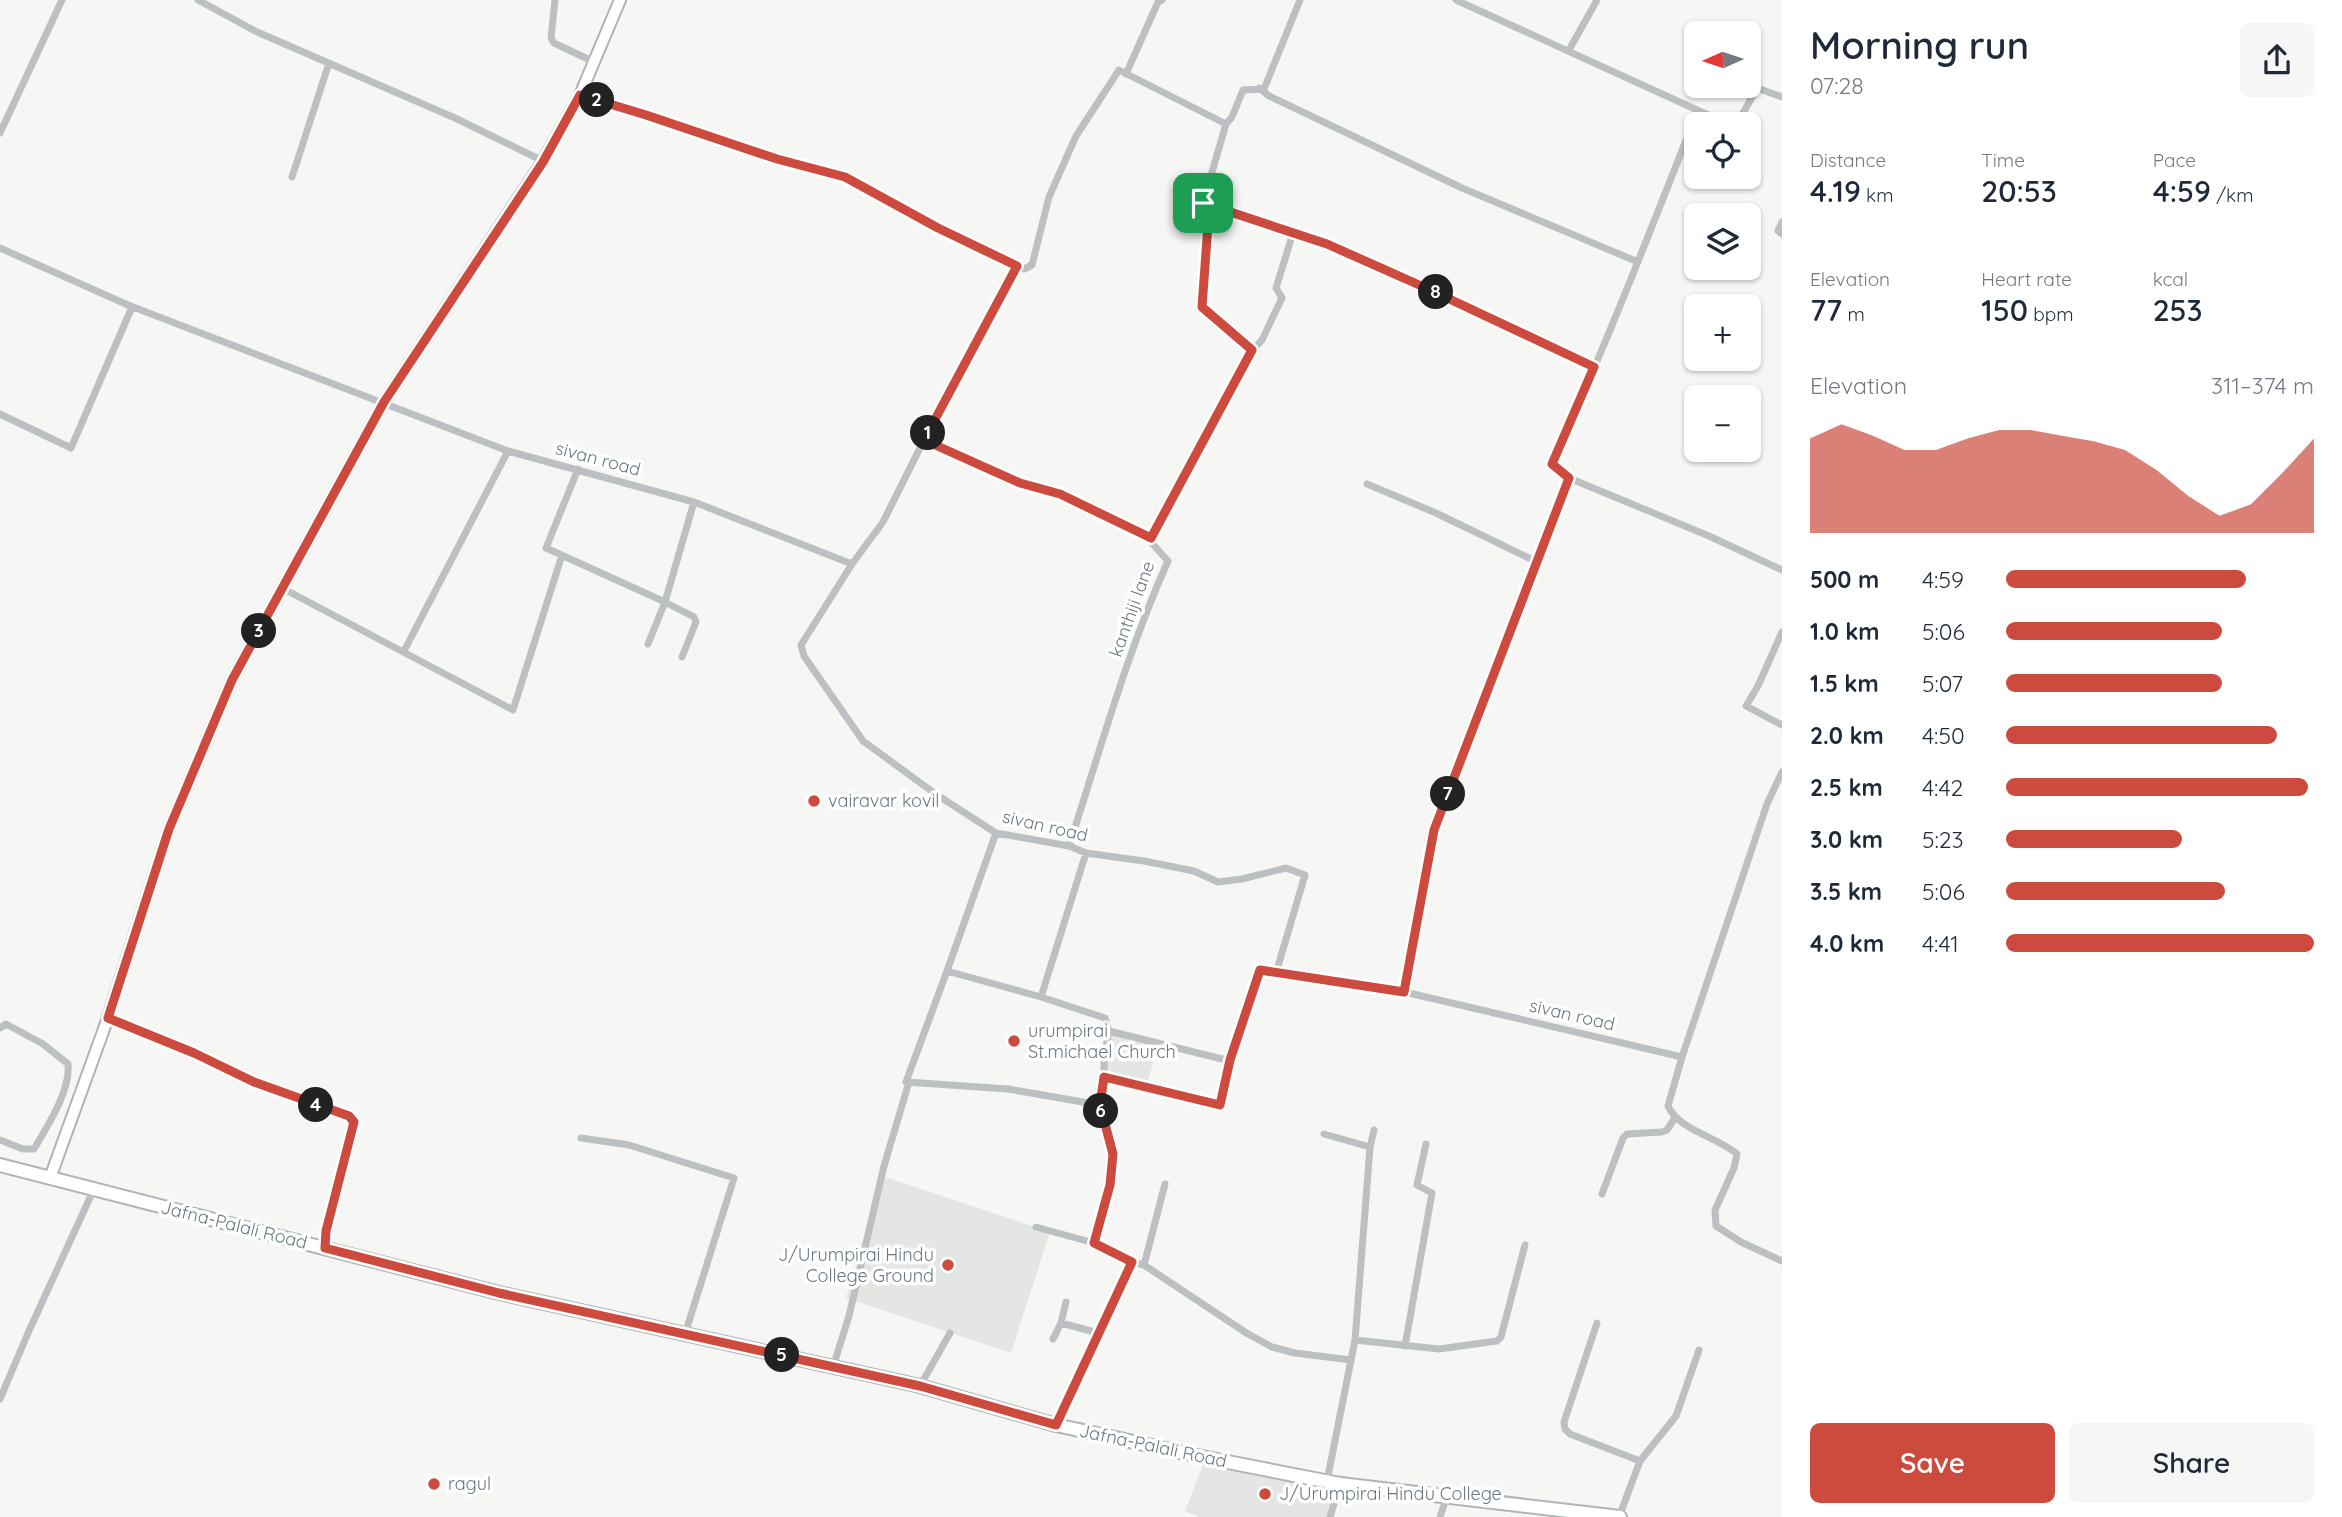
<!DOCTYPE html>
<meta charset="utf-8">
<style>
body{margin:0;font-family:Quicksand,sans-serif;background:#f6f6f7;color:#1f2937;height:100vh;display:flex;flex-direction:column;font-size:26px;white-space:nowrap}
*{box-sizing:border-box;margin:0}
p{font-size:23px;color:#747a83}
.icon{flex:none;width:38px;height:38px;fill:none;stroke:currentColor;stroke-width:2;stroke-linecap:round;stroke-linejoin:round}
.map{position:relative;flex:1;overflow:hidden}
.sheet{display:flex;flex-direction:column;background:#fff;width:560px}
.sheet>*{flex:none}
.needle{width:46px;rotate:267deg}
.controls{position:absolute;left:1684px;top:21px;display:grid;gap:14px}
.controls a{display:grid;place-items:center;width:77px;height:77px;border-radius:10px;background:#fff;box-shadow:0 2px 5px #0004;font-size:35px}
.pin{position:absolute;display:grid;place-items:center;width:60px;height:60px;color:#fff;margin:-30px;border-radius:14px;box-shadow:0 4px 10px #0006}
.km{position:absolute;width:35px;height:35px;margin:-18px;border-radius:50%;background:#222;color:#fff;font-size:19px;line-height:35px;text-align:center}
.round{display:grid;place-items:center;flex:none;width:74px;height:74px;border-radius:10px;background:#f6f6f7}
.headline{display:flex;align-items:center;justify-content:space-between;height:119px;padding:0 28px}
h1{font-size:38px;font-weight:600;line-height:52px}
.stats{display:grid;grid-template-columns:repeat(3,1fr);gap:10px;height:119px;padding:7px 28px}
.stats div{display:grid;align-content:center}
.stats b{font-size:30px;font-weight:600}
.stats small{font-size:19px;font-weight:400}
.stats p{font-size:19px}
.chart{height:196px;padding:14px 28px}
.chart p{display:flex;justify-content:space-between}
.chart svg{width:100%;height:126px;margin-top:7px;fill:#cc4b3e;opacity:.7}
.action{display:flex;gap:14px;margin-top:auto;padding:14px 28px}
.action a{flex:1;height:80px;border-radius:10px;background:#cc4b3e;color:#fff;font-size:28px;font-weight:600;line-height:80px;text-align:center}
.action a+a{background:#f6f6f7;color:#1f2937}
ul{padding:0 28px;list-style:none;font-size:23px}
li{display:grid;grid-template-columns:112px 84px 1fr;align-items:center;height:52px}
li i{height:18px;border-radius:9px;background:#cc4b3e}
main{display:flex;flex:1;min-height:0}
.map>svg:first-child{display:block}
.built{fill:#e4e6e4}
.lines{fill:none;stroke-linecap:round;stroke-linejoin:round}
.secondary-casing{stroke:#aeb5b8;stroke-width:14}
.primary-casing{stroke:#b0b5b7;stroke-width:16}
.street{stroke:#bcc0c3;stroke-width:7}
.secondary{stroke:#fff;stroke-width:10}
.primary{stroke:#fff;stroke-width:12}
.route-casing{stroke:#fff;stroke-width:14}
.route{stroke:#cc4b3e;stroke-width:9}
.poi-dot{fill:#cc4b3e;stroke:#fff;stroke-width:2.5}
.labels{text-anchor:middle;stroke-width:7;stroke-linejoin:round;paint-order:stroke}
.street-label{font-size:18px;fill:#697981;stroke:#fff}
.poi-label{font-size:18px;fill:#697981;stroke:#fff;text-anchor:start}
</style>
<main>
<div class="map">
<svg width="1782" height="1517" viewBox="0 0 1782 1517">
<rect width="100%" height="100%" fill="#f6f6f4"/>
<path class="built" d="M1109,1031L1160,1042L1146,1086L1104,1077Z
M885,1177L1050,1232L1011,1353L846,1298Z
M1208,1452L1329,1474L1346,1476L1330,1517H1199L1185,1511Z"/>
<g class="lines">
<g class="secondary-casing">
<path id="secondary" d="M50,1178L105,1026L169,829L232,680L384,402L543,161L580,95L620,0"/>
</g>
<g class="primary-casing">
<path id="primary" d="M0,1165L499,1293L920,1386L1056,1425L1202,1457L1340,1484L1620,1517"/>
</g>
<path class="street" d="M198,0L255,31L455,118L543,161
M555,0L551,38L554,43L594,62
M1456,0L1728,124L1738,122L1757,88L1782,97
M1569,50L1597,0
M1126,74L1158,2L1162,0
M1259,88L1269,96L1462,188L1638,262
M580,95L646,115L777,159L845,177L938,228L1024,269L1032,265L1049,197L1076,136L1119,70L1226,124L1203,203L1209,211L1202,307L1253,350L1150,541L1168,561C1127,652 1100,751 1069,846
M1226,124L1232,117L1243,90L1264,89L1300,0
M0,133L62,0
M292,177L329,63
M1205,204L1327,244L1425,288L1594,367
M1782,222L1778,231L1782,234
M0,248L128,305L508,451L694,502L852,564L801,645L804,656L863,741L937,795L996,833L1069,846L1086,853L1144,861L1194,871L1218,882L1242,879L1286,868L1305,875L1276,973L1396,990L1682,1057
M1253,350L1262,340L1282,298L1276,288L1293,233
M0,414L71,448L132,307
M924,440L1020,483L1060,494L1151,538
M578,469L546,548L665,602L694,502
M1569,478L1709,536L1782,570
M1367,484L1436,513L1537,562
M852,564L883,522L944,400L1017,266
M282,588L513,710L562,555
M1782,632L1758,686L1746,706L1782,725
M648,644L665,602L694,617L696,622L682,657
M404,651L508,451
M1782,772L1767,804L1682,1057L1668,1106C1680,1131 1716,1136 1737,1154L1734,1168L1715,1210L1716,1226L1741,1242L1782,1261
M1086,853L1041,997L1105,1018L1109,1031L1104,1056V1077L1100,1105L1113,1154L1110,1185L1094,1243L1132,1262
M947,971L996,833
M1404,992L1434,830L1569,478L1552,464C1605,348 1651,229 1698,110
M1041,997L947,971L906,1082L1008,1089L1100,1105
M108,1018L194,1053L253,1082L349,1116L354,1122L326,1231L325,1248
M0,1028L6,1024L43,1044L68,1064C71,1090 47,1127 34,1149H23L0,1140
M1109,1031L1230,1061L1260,970L1276,973
M1104,1077L1220,1105L1230,1061
M1324,1134L1370,1147L1355,1340L1351,1360
M581,1138L629,1145L734,1178L685,1334
M1370,1147L1374,1130
M1602,1194L1623,1138L1627,1134L1662,1132L1667,1130L1674,1119
M1036,1227L1094,1243
M1144,1265L1165,1184
M1066,1302L1061,1323L1098,1333
M1597,1323L1564,1422L1565,1429L1570,1434L1640,1461
M1053,1339L1061,1323
M1355,1340L1439,1349L1497,1341L1501,1337L1525,1245
M1405,1346L1432,1193L1417,1185L1426,1144
M833,1367L849,1316L884,1166L909,1082
M920,1386L950,1333
M0,1399L28,1333L94,1189
M1056,1425L1132,1262L1144,1265L1248,1334L1272,1347L1295,1353L1351,1360L1327,1481
M1330,1517L1340,1484
M1440,1517L1447,1496
M1619,1517L1640,1461L1676,1416L1699,1350"/>
<use href="#secondary" class="secondary"/>
<use href="#primary" class="primary"/>
</g>
<g class="lines">
<g class="route-casing">
<path id="route" d="M580,95L646,115L777,159L845,177L938,228L1017,266L924,440L1020,483L1060,494L1151,538L1252,350L1202,307L1209,211L1203,203L1327,244L1426,288L1594,367L1552,464L1569,478L1434,830L1404,992L1260,970L1230,1060L1220,1105L1104,1077L1100,1105L1113,1154L1110,1185L1094,1243L1132,1262L1056,1425L920,1386L499,1293L325,1248L326,1231L354,1122L349,1116L254,1082L194,1053L108,1018L169,829L232,680L384,402L543,162Z"/>
</g>
<use href="#route" class="route"/>
</g>
<g class="poi-dot">
<circle cx="814" cy="801" r="7"/>
<circle cx="1014" cy="1041" r="7"/>
<circle cx="948" cy="1265" r="7"/>
<circle cx="434" cy="1484" r="7"/>
<circle cx="1265" cy="1494" r="7"/>
</g>
<g class="labels">
<g class="street-label">
<text transform="translate(598 459) rotate(15)" y="6">sivan road</text>
<text transform="translate(1132 609) rotate(-70)" y="6">kanthiji lane</text>
<text transform="translate(1045 826) rotate(13)" y="6">sivan road</text>
<text transform="translate(1572 1015) rotate(13)" y="6">sivan road</text>
<text transform="translate(234 1225) rotate(14)" y="6">Jafna-Palali Road</text>
<text transform="translate(1153 1446) rotate(12)" y="6">Jafna-Palali Road</text>
</g>
<g class="poi-label">
<text x="828" y="807">vairavar kovil</text>
<text x="1028" y="1037">urumpirai<tspan x="1028" dy="21">St.michael Church</tspan></text>
<text x="934" y="1261" text-anchor="end">J/Urumpirai Hindu<tspan x="934" dy="21">College Ground</tspan></text>
<text x="448" y="1490">ragul</text>
<text x="1279" y="1500">J/Urumpirai Hindu College</text>
</g>
</g>
</svg>
<div class="controls">
<a><svg class="needle" viewBox="-14 -14 28 28"><path d="M0-13l5 13h-10z" fill="#e53935"/><path d="M0 13l5-13h-10z" fill="#747a83"/></svg></a>
<a><svg class="icon" aria-label="locate" viewBox="0 0 24 24"><circle cx="12" cy="12" r="6"/><path d="M12 2v4M12 18v4M2 12h4M18 12h4"/></svg></a>
<a><svg class="icon" aria-label="layers" viewBox="0 0 24 24"><path d="M12 4l9 5-9 5-9-5zM3 14l9 5 9-5"/></svg></a>
<a>+</a>
<a>−</a>
</div>
<div class="pin" style="left:1203px;top:203px;background:#1e9e55"><svg class="icon" aria-label="arrive" viewBox="0 0 24 24"><path d="M6 21V4h12l-3 4 3 4H6"/></svg></div>
<b class="km" style="left:928px;top:433px">1</b>
<b class="km" style="left:597px;top:100px">2</b>
<b class="km" style="left:259px;top:631px">3</b>
<b class="km" style="left:316px;top:1105px">4</b>
<b class="km" style="left:782px;top:1355px">5</b>
<b class="km" style="left:1101px;top:1111px">6</b>
<b class="km" style="left:1448px;top:794px">7</b>
<b class="km" style="left:1436px;top:292px">8</b>
</div>
<section class="sheet">
<div class="headline"><div><h1>Morning run</h1><p>07:28</p></div><a class="round"><svg class="icon" aria-label="share" viewBox="0 0 24 24"><path d="M12 15V3M7 8l5-5 5 5M5 13v7h14v-7"/></svg></a></div>
<div class="stats">
<div><p>Distance</p><b>4.19<small> km</small></b></div>
<div><p>Time</p><b>20:53</b></div>
<div><p>Pace</p><b>4:59<small> /km</small></b></div>
</div>
<div class="stats">
<div><p>Elevation</p><b>77<small> m</small></b></div>
<div><p>Heart rate</p><b>150<small> bpm</small></b></div>
<div><p>kcal</p><b>253</b></div>
</div>
<div class="chart"><p><span>Elevation</span>311–374 m</p>
<svg viewBox="0 0 160 44" preserveAspectRatio="none"><path d="M0 44V11L10 6L20 10L30 15L40 15L50 11L60 8L70 8L80 10L90 12L100 15L110 22L120 31L130 38L140 34L150 23L160 11V44z"/></svg>
</div>
<ul>
<li><b>500 m</b>4:59<i style="width:78%"></i></li>
<li><b>1.0 km</b>5:06<i style="width:70%"></i></li>
<li><b>1.5 km</b>5:07<i style="width:70%"></i></li>
<li><b>2.0 km</b>4:50<i style="width:88%"></i></li>
<li><b>2.5 km</b>4:42<i style="width:98%"></i></li>
<li><b>3.0 km</b>5:23<i style="width:57%"></i></li>
<li><b>3.5 km</b>5:06<i style="width:71%"></i></li>
<li><b>4.0 km</b>4:41<i style="width:100%"></i></li>
</ul>
<div class="action"><a>Save</a><a>Share</a></div>
</section>
</main>
